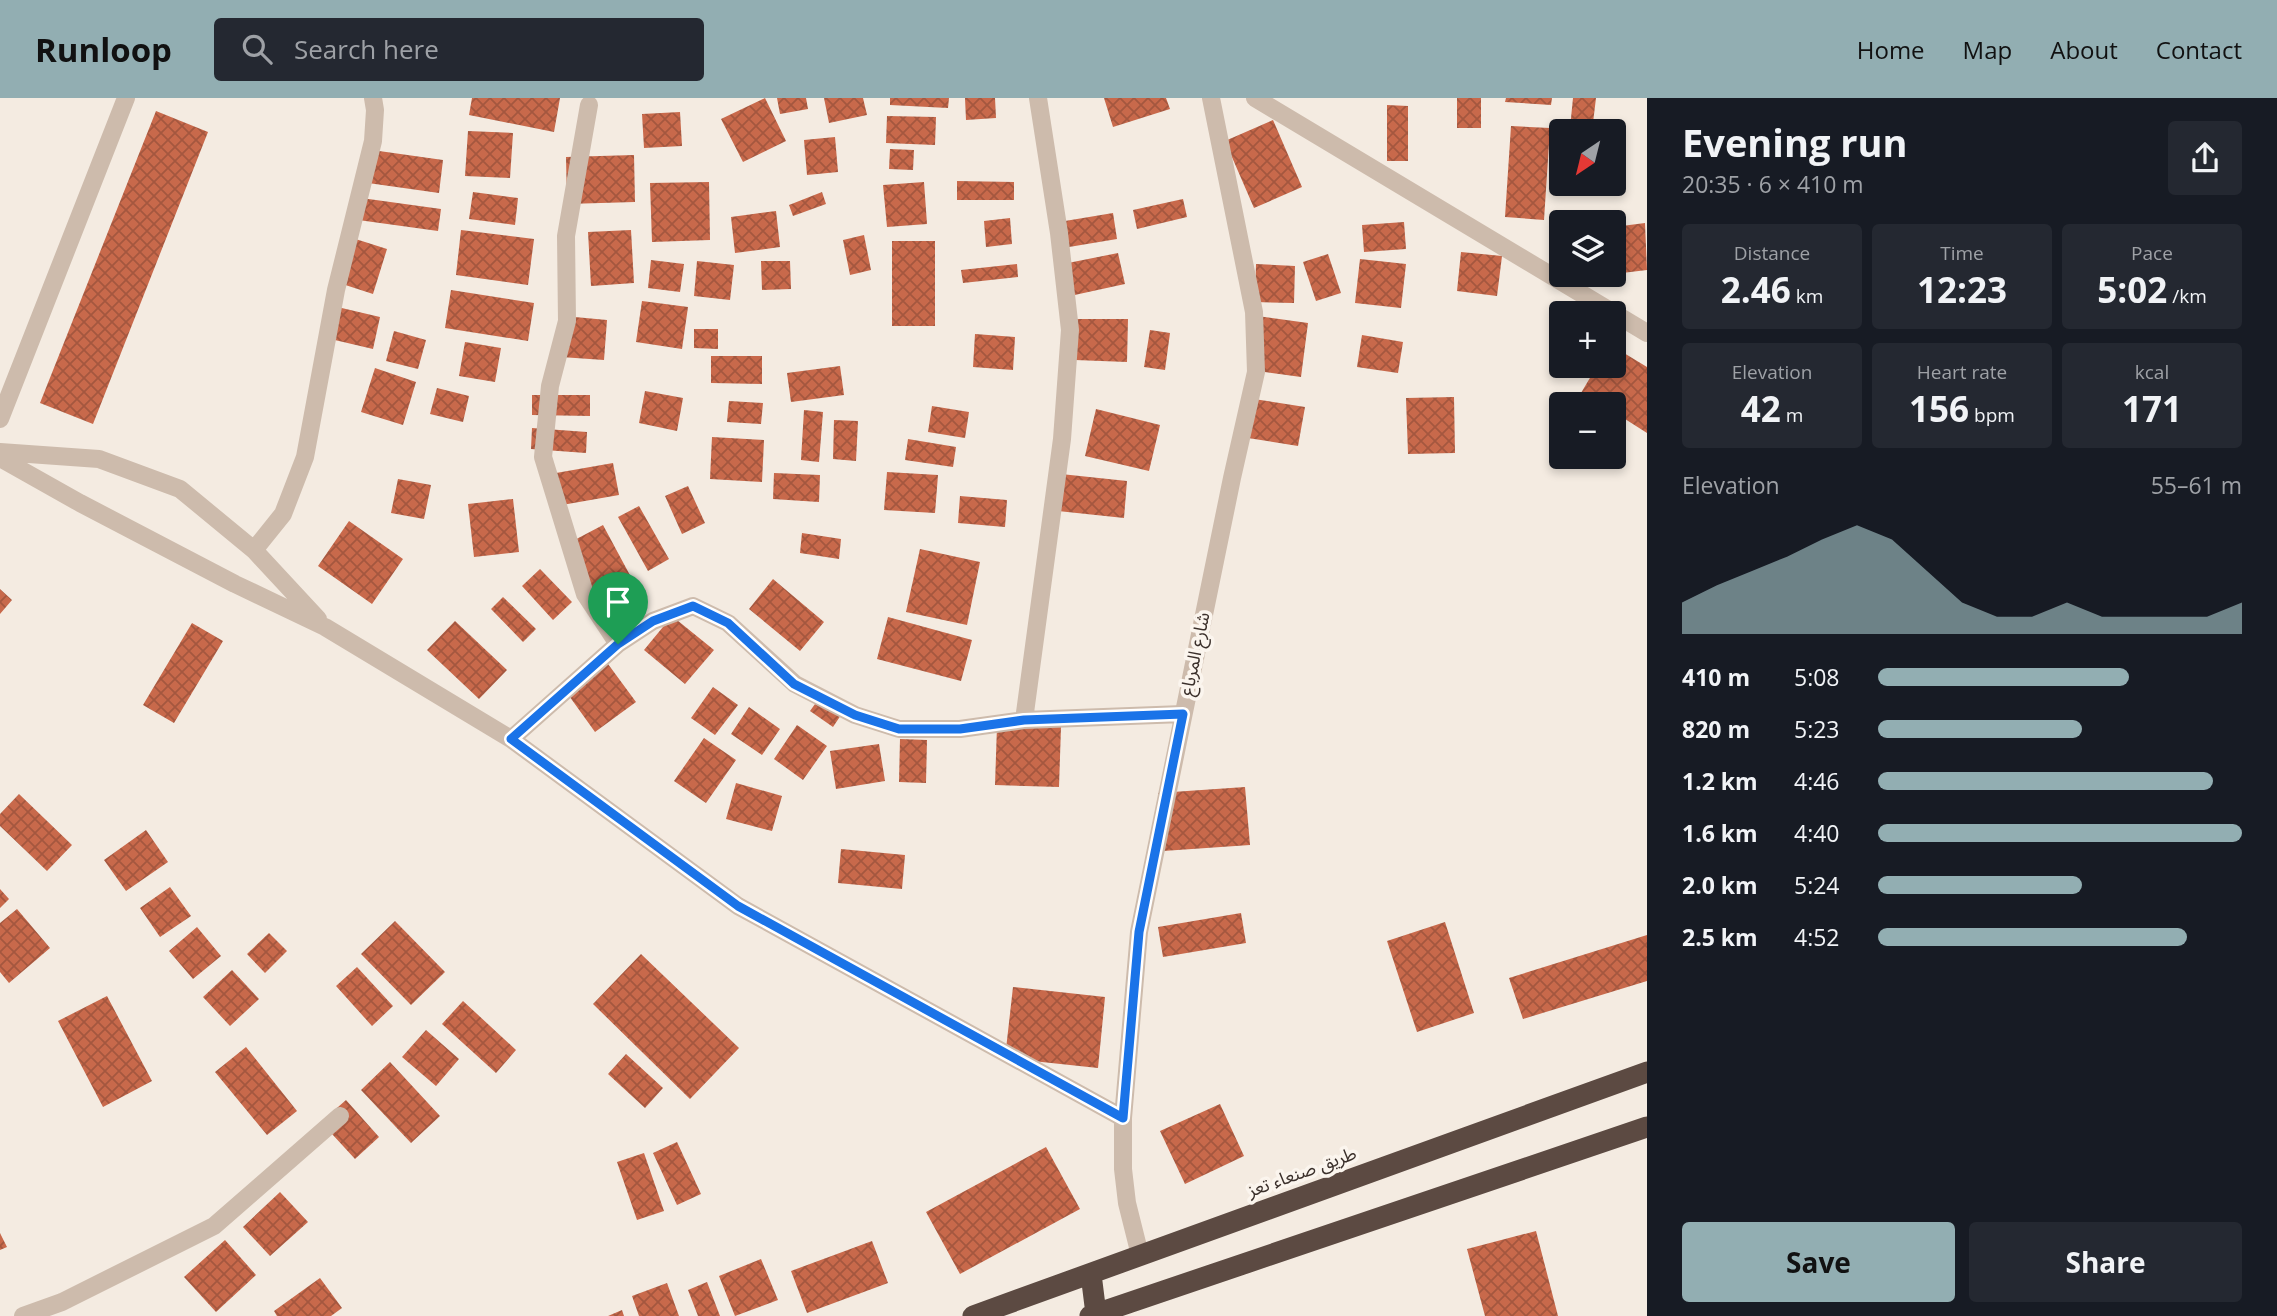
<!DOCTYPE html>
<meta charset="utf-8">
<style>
body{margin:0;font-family:"Open Sans","Noto Sans Arabic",sans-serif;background:#242831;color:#f1f3f6;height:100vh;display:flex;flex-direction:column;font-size:26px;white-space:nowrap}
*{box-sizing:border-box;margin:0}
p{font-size:23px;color:#9ea1a6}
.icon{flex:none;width:38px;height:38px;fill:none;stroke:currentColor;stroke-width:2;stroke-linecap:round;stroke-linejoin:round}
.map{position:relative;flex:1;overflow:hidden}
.drawer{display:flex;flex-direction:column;background:#171b24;width:630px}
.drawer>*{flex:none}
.needle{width:46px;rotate:215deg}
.buttons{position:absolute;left:1549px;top:21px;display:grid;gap:14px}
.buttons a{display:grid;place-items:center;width:77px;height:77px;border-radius:7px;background:#171b24;box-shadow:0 4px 10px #0003;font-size:35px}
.pin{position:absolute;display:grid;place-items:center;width:60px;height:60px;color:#fff;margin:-72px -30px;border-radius:50% 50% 50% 0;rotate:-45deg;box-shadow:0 0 7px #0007}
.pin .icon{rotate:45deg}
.round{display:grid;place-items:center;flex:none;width:74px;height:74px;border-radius:7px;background:#242831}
.headline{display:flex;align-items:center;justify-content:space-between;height:119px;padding:0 35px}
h1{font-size:38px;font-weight:700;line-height:52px}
.figures{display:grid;grid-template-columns:repeat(3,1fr);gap:10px;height:119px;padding:7px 35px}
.figures div{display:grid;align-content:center;border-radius:7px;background:#242831;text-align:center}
.figures b{font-size:35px;font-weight:700}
.figures small{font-size:19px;font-weight:400}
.figures p{font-size:19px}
.chart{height:196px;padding:14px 35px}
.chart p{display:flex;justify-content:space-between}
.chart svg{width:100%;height:126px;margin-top:7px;fill:#92aeb2;opacity:.7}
.primary-button{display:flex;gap:14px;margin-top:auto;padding:14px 35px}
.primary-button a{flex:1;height:80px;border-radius:7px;background:#92aeb2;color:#111;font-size:28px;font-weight:700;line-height:80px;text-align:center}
.primary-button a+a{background:#242831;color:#f1f3f6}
ul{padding:0 35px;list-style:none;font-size:23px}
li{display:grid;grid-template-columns:112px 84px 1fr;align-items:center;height:52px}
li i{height:18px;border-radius:9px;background:#92aeb2}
header{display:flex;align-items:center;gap:42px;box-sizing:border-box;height:98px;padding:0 35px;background:#92aeb2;color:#111}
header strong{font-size:33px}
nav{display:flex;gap:38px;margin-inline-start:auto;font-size:24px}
.search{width:490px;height:63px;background:#242831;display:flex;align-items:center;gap:18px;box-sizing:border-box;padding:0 24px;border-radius:7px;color:#9ea1a6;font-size:26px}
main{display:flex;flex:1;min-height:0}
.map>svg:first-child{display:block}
.building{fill:url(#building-cross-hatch)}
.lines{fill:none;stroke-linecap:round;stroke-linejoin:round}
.minor{stroke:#cdbbac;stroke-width:18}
.highway{stroke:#5c4a42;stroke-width:21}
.route-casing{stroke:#fff;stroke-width:14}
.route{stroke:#1a73e8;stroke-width:9}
.labels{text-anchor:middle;stroke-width:7;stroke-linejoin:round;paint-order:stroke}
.street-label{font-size:18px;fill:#3b302b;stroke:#fbf5ee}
</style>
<header>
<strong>Runloop</strong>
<div class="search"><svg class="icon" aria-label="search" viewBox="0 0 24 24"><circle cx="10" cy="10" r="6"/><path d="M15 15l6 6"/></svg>Search here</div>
<nav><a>Home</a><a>Map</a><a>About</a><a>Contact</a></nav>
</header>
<main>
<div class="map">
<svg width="1647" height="1218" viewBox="0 0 1647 1218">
<defs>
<pattern id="building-cross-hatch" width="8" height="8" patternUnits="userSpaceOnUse" patternTransform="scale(1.75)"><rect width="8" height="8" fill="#c8694b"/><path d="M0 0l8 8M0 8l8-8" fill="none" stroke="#a4573f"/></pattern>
</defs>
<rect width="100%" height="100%" fill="#f4ebe1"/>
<path class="building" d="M472,0H560L554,34L469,17Z
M765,0L786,43L743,64L721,21Z
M777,0H806L808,11L780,16Z
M824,0H863L867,17L829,25Z
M890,0H949L948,10L890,7Z
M965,0H995L996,20L966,22Z
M1104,0H1166L1170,11L1113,29Z
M1457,0H1481V30H1457Z
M1506,0H1552L1551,7L1505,4Z
M1573,0H1596L1592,33L1570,30Z
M1387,7L1408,8V63H1387Z
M156,13L208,34L93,326L40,305Z
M680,14L682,48L644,50L642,16Z
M887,18L936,19L935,47L886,45Z
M1273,22L1302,89L1254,110L1225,43Z
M1511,28L1550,30L1544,122L1505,119Z
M468,33L513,35L510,80L465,78Z
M835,39L838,74L807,77L804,42Z
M890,51L914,52L913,72L889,71Z
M372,52L443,62L439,95L368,85Z
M634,57L635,104L567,106L566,59Z
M957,83L1014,84V102H957Z
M709,84L710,142L652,144L650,85Z
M924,84L927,126L887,129L883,87Z
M473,94L518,100L515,127L469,121Z
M822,94L826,106L793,118L789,107Z
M354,99L441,111L438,133L351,121Z
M1183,101L1187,119L1137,131L1133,112Z
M776,113L780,149L735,155L731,119Z
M1113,115L1117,141L1063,150L1059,124Z
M1010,120L1012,146L986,149L984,123Z
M1404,124L1406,151L1364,154L1362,127Z
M1645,125L1647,172L1614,176V129Z
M461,132L534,141L528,187L456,177Z
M631,132L634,185L591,188L588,134Z
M343,137L387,151L373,196L330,182Z
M864,137L871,172L850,177L843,142Z
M892,143H935V228H892Z
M1461,154L1502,158L1497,198L1457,193Z
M1118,155L1125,186L1070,198L1063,166Z
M1328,156L1341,195L1316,203L1303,164Z
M1360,161L1406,166L1401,210L1355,205Z
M651,162L684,166L680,194L648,190Z
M697,163L734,167L730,202L694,198Z
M761,163H790L791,191L762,192Z
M1017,166L1018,179L963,185L961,172Z
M1256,166L1295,168L1294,205L1255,204Z
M451,192L534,205L528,243L445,230Z
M642,203L688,209L682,251L636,244Z
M329,207L380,219L373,251L322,239Z
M564,218L607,222L604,262L561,259Z
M1257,218L1308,225L1301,279L1250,272Z
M1076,221H1128L1127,264L1075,262Z
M694,231H718V251L694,250Z
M1150,232L1170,235L1165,272L1144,269Z
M394,233L426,242L418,271L386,263Z
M975,236L1015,239L1013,272L973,269Z
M1362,237L1403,244L1398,275L1357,269Z
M465,244L501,250L495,284L459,278Z
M1614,249L1647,269V335L1614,314V306H1600L1581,295L1597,268H1614Z
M711,258H762V286L711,285Z
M840,268L844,297L791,304L787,275Z
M375,270L416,284L403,327L361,314Z
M437,290L469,298L463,324L430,316Z
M645,293L683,300L677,333L639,325Z
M532,297H590V318L532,317Z
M1454,299L1455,355L1408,356L1406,300Z
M1254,301L1305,309L1298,348L1248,340Z
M729,303L763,305L761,326L727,324Z
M932,308L969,314L965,340L928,334Z
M1096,311L1160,327L1149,373L1085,358Z
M804,312L823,314L819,364L801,362Z
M834,322L858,323L856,363L833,361Z
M532,330L587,334L586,355L531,351Z
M712,339L764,342L762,384L710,381Z
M908,341L956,349L953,369L905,362Z
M613,365L619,397L562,407L556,375Z
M887,374L938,377L935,415L884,412Z
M774,375L820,377L819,404L773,401Z
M1061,376L1127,383L1124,420L1058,413Z
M398,381L431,387L424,421L391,415Z
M688,388L705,425L682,436L665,398Z
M960,398L1007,402L1005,429L958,425Z
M513,401L519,454L474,459L468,406Z
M639,408L669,461L648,473L618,419Z
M349,423L403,461L372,506L318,468Z
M603,427L632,481L596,500L567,446Z
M802,435L841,441L839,461L800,455Z
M920,451L980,464L967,527L906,514Z
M540,471L572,504L553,522L522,488Z
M773,481L824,524L800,553L749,511Z
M0,491L12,502L0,516Z
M503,499L536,531L523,544L491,511Z
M672,518L714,552L685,586L644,552Z
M888,519L972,542L961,583L877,561Z
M455,523L507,572L479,601L427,552Z
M192,525L223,543L174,625L143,607Z
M608,566L636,604L595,634L567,595Z
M713,589L738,607L715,637L691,620Z
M825,592L847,608L833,629L810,613Z
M749,609L780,631L762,657L731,636Z
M797,627L827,648L803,682L774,661Z
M997,628L1061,629L1059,689L995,687Z
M704,640L736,662L706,705L674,683Z
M900,641L927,642L926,685L899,684Z
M879,646L885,683L836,691L830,653Z
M736,685L782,698L772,733L726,721Z
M1245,689L1250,747L1163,753L1158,695Z
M19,696L72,747L47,773L0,728V716Z
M146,732L168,764L126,793L104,762Z
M841,751L905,757L902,791L838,785Z
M170,789L191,818L160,839L140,810Z
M0,791L9,801L0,810Z
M17,811L50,850L9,885L0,874V825Z
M1241,815L1246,845L1163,859L1158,829Z
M395,823L445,874L411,907L361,856Z
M1445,824L1474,915L1417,934L1387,843Z
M197,829L221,858L193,881L169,853Z
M269,835L287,853L265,875L247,856Z
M1647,837V883L1523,921L1509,880Z
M641,856L739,950L690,1001L593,906Z
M357,869L393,908L372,928L336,888Z
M232,872L259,901L230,928L203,899Z
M1013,889L1105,899L1098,970L1005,960Z
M107,898L152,983L103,1009L58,923Z
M463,903L516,952L496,975L442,926Z
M426,932L459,961L436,988L402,959Z
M246,949L297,1013L267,1037L215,974Z
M626,956L663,990L645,1010L608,976Z
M390,964L440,1018L411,1045L361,992Z
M346,1002L379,1039L355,1061L321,1024Z
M1220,1006L1244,1058L1185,1086L1160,1033Z
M677,1044L701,1096L677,1107L653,1055Z
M1046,1049L1080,1111L960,1176L926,1114Z
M644,1055L664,1113L637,1122L617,1064Z
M280,1094L308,1124L270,1158L243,1129Z
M1536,1133L1558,1218H1485L1467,1151Z
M0,1135L7,1149L0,1152Z
M225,1142L256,1177L216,1214L184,1179Z
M872,1143L888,1185L807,1215L791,1173Z
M761,1161L778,1202L735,1218L719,1178Z
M320,1180L342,1210L331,1218H277L274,1213Z
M707,1184L720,1218H698L688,1192Z
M667,1185L679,1218H639L632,1198Z
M622,1212L624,1218H608Z"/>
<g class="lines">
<path class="minor" d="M1255,0L1647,235
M589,7L566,138L567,223L550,288L543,359L585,496L618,546
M0,321L126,0
M0,354L99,361L180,391L254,452L318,521
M0,360L80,405L235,486L325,529L511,641L738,808L1123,1020
M254,452L283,416L305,359L336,192L373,43L375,12L373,0
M1024,622L1062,341L1070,232L1059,135L1038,0
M511,641L618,546L653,523L693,508L728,525L795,586L855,617L899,631H960L1024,622L1183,616
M1140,1157L1127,1105L1123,1071V1020L1139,834L1232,380L1256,274L1254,214L1211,0
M23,1218L62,1204L214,1128L340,1018"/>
<path class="highway" d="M1091,1176L1096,1216
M973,1218L1647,974
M1090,1218L1647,1029"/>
</g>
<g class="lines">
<g class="route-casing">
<path id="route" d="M693,508L728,525L794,586L855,617L899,631H960L1024,622L1183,616L1139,834L1123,1020L738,808L511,641L618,546L653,523Z"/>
</g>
<use href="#route" class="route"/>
</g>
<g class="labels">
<g class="street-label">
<text transform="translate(1195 556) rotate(-78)" y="6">شارع المرباع</text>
<text transform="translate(1302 1074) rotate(-20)" y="6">طريق صنعاء تعز</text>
</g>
</g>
</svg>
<div class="buttons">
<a><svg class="needle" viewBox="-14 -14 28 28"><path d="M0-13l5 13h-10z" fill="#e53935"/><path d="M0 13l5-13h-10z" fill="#9ea1a6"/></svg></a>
<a><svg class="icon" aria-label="layers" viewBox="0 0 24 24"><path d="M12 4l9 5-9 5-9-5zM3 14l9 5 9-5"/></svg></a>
<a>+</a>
<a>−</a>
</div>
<div class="pin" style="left:618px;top:546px;background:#1e9e55"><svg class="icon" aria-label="arrive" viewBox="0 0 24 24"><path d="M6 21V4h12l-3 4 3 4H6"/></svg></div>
</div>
<section class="drawer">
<div class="headline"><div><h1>Evening run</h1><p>20:35 · 6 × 410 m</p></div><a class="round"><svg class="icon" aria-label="share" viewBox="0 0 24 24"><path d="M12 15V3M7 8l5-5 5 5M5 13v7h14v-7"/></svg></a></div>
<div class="figures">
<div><p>Distance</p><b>2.46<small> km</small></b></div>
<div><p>Time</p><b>12:23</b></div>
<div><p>Pace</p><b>5:02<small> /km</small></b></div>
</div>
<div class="figures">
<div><p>Elevation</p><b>42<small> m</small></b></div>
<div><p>Heart rate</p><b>156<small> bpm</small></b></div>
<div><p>kcal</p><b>171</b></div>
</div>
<div class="chart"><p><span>Elevation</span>55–61 m</p>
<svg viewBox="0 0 160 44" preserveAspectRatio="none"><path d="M0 44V33L10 27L20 22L30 17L40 11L50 6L60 11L70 22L80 33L90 38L100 38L110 33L120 38L130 38L140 38L150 38L160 33V44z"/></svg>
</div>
<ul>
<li><b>410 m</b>5:08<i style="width:69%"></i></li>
<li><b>820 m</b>5:23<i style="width:56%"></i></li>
<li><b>1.2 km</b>4:46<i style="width:92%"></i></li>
<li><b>1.6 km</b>4:40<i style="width:100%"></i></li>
<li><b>2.0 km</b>5:24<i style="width:56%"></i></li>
<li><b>2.5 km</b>4:52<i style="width:85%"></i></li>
</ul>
<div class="primary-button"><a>Save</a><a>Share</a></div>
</section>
</main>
